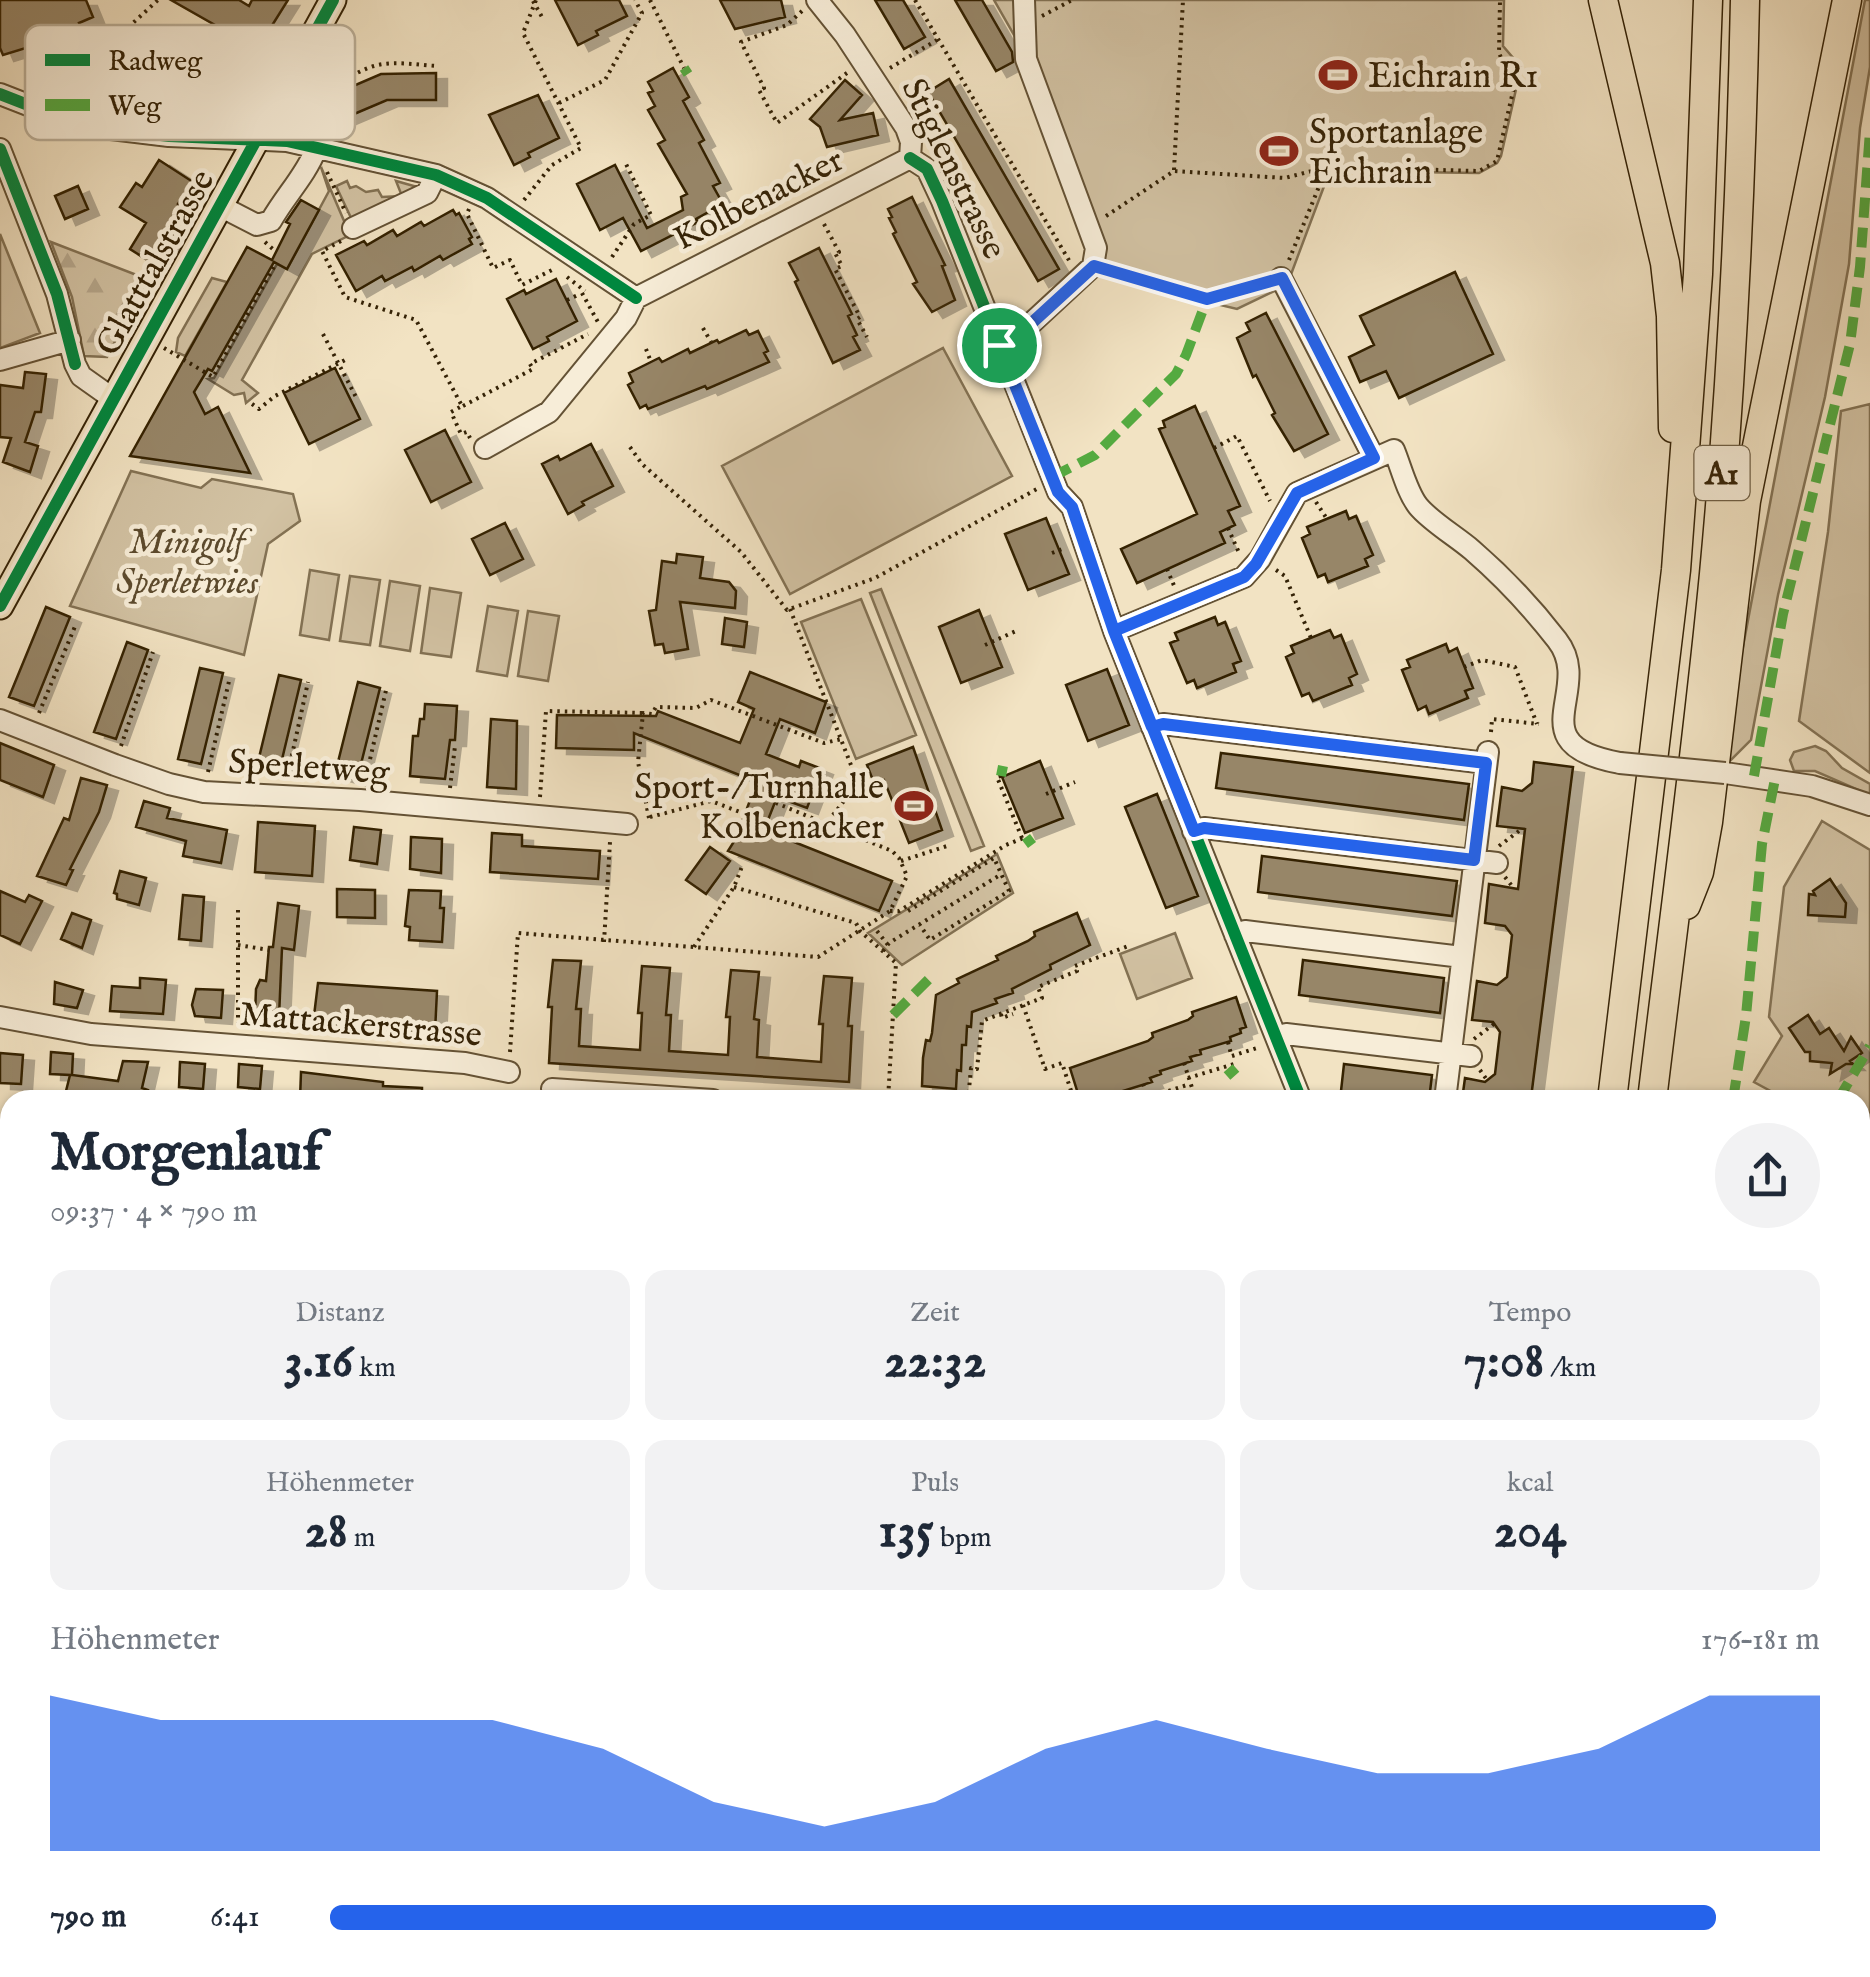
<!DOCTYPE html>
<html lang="de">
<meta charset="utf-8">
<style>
body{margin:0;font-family:"IM FELL English",serif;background:#f2f2f3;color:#1f2937;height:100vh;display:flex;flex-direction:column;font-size:38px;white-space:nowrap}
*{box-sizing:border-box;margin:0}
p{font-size:32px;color:#747a83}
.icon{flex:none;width:55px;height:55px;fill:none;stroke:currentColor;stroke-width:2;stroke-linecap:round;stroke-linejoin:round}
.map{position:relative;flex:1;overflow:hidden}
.panel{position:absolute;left:0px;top:1090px;width:1870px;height:888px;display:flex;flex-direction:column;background:#fff;border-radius:30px 30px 0 0;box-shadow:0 2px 8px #0004}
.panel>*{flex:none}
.pin{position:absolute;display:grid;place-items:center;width:85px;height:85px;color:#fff;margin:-42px;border:5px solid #fff;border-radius:50%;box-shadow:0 2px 10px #0007}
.round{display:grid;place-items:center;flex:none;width:105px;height:105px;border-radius:52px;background:#f2f2f3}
.overview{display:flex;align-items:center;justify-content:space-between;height:170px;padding:0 50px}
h1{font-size:55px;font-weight:700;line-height:75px}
.figures{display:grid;grid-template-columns:repeat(3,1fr);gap:15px;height:170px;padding:10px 50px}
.figures div{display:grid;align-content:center;border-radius:20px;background:#f2f2f3;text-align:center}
.figures b{font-size:50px;font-weight:700}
.figures small{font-size:28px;font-weight:400}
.figures p{font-size:28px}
.chart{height:280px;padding:20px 50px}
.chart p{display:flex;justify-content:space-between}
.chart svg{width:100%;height:180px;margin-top:10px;fill:#2563eb;opacity:.7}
ul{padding:0 50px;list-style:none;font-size:32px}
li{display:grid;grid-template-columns:160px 120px 1fr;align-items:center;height:75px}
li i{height:25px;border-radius:12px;background:#2563eb}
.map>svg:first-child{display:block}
.green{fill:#d2c2a3;stroke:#837254;stroke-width:2.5}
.forest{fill:url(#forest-firs);stroke:#837254;stroke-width:2.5}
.building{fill:#978668;stroke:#342206;stroke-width:2.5;filter:url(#shadow)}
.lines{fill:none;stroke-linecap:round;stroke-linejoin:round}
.minor-tunnel{stroke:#ccbc9d;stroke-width:20;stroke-dasharray:20 10;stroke-linecap:butt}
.minor-casing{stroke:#645235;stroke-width:24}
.major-casing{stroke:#342206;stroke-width:29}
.highway-casing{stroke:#342206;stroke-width:31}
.path{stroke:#342206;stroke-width:4;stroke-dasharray:2.5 5;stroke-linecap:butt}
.minor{stroke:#f7edd8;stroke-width:20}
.major{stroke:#f2e3c3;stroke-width:25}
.highway{stroke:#f2e3c3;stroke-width:28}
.rail{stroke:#342206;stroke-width:5;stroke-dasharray:18 18;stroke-linecap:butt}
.minor-bridge-casing{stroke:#645235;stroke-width:24;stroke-linecap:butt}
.minor-bridge{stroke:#f7edd8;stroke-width:20}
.quiet{stroke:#54aa40;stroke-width:10;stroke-dasharray:20 10;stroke-linecap:butt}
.cycleway-casing{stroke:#f7edd8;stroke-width:19}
.cycleway{stroke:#00873e;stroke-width:12}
.route-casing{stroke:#fff;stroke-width:20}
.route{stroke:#2563eb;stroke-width:12}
.labels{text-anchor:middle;stroke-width:9;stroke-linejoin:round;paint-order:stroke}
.shield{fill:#f7edd8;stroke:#6e5f45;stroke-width:2.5}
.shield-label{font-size:32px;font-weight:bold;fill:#342206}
.poi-label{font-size:35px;fill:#342206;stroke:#f7edd8;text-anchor:start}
.street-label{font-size:35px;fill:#342206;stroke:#f7edd8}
.park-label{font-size:35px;font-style:italic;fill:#5c4a2d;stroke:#f7edd8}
.key{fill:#f7edd8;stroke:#bcb099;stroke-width:2.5}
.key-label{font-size:28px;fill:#342206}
</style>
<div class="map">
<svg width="1870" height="1977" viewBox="0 0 1870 1977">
<defs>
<pattern id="forest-firs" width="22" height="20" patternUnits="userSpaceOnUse" patternTransform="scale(2.5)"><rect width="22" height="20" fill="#d2c2a3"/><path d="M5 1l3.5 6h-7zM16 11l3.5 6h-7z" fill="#b5a68b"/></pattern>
<filter id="shadow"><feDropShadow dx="11" dy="6" stdDeviation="0" flood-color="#0004"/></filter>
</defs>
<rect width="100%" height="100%" fill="#f2e3c3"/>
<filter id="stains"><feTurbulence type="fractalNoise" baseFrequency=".002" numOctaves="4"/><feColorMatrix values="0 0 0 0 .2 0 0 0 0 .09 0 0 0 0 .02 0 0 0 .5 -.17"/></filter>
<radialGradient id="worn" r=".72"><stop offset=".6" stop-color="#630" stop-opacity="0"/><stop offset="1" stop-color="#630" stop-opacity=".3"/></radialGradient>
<path class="green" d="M994,0H1504L1503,46L1521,67L1501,156L1497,163L1479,173L1337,171L1326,181L1287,285L1237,309L1116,280L1089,253L1018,42Z
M1865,0H1870V67L1860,128L1849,264L1825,397L1778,595L1751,740L1731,760L1722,758Z
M321,167L350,235L312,254L242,380L258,393L246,403L244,393L234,395L208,379L214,378L277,264L287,269L329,191Z
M347,181L350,188L356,186L366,192L378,190L382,197L402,196L396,181L421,188L353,222L336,186Z
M0,234L40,333L0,348Z
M212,278L227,282L185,356L176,352L178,338Z
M943,348L1012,476L790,594L722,466Z
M1870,404V773L1799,721L1828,532L1841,411Z
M131,471L201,488L212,479L293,494L300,521L268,544L244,655L70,606Z
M310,570L339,575L329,640L300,635Z
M350,576L380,580L370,645L340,641Z
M390,581L420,586L410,651L380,646Z
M430,588L461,593L451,657L421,653Z
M881,589L984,846L971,851L870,593Z
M861,599L916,735L856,759L801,622Z
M488,606L518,611L507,676L477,671Z
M528,611L559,616L548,681L518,676Z
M1815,746L1826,751L1842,768L1870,784V795L1815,771H1794L1790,760L1794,752Z
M1822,821L1870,850V1231L1860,1229V1100H1773L1776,1094L1754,1082L1782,1036L1769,1017L1784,887Z
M997,854L1013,893L902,965L868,933Z
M1175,933L1192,978L1137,999L1120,954Z
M1142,1968H1243L1246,1977H1116Z
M1647,1968H1747L1770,1977H1648Z"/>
<path class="forest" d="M51,242L147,279L107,357L84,356L72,297Z"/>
<path class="building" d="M0,0H86L93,17L79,23L88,44L77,49L79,53L51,65L42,43L3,55L0,48Z
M171,0H239L249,6L252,0H288L251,59L230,47L236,37Z
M555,0H619L627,16L596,31L598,35L578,45Z
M720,0H781L785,17L735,29Z
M875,0H903L925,37L904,49Z
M955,0H982L1012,52L1013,62L996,71Z
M673,68L689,97L683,101L704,140L699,143L720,183L713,186L723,204L696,219L698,222L641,251L623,218L600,230L577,184L615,165L647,228L683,210L681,197L687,194L658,144L665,140L648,110L655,106L648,93L653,91L648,82Z
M436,73V100H387L340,120L330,96L381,74Z
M949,79L1059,269L1038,281L928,92Z
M845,80L862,95L840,120L873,113L878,135L827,147L820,127L810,119Z
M538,95L559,138L528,153L530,157L514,165L489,115Z
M159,160L193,182L178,204L184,208L169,230L175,234L155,265L130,249L146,223L120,207L136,183L142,187Z
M78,186L88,209L65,219L55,196Z
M912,197L945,265L942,266L955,300L932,312L913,284L917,282L893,234L896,232L889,218L892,217L888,209Z
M301,200L319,210L287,269L274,262L212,371L208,369L194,392L205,414L218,407L250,473L130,456L247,247L272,260L290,224L286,222Z
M453,210L456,215L459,213L472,237L469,239L472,244L443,260L440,256L414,271L412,267L385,281L382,276L356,291L336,255L364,241L367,245L393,230L397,236L421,222L424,226Z
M819,248L852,314L848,316L857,335L853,337L860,350L833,363L795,282L798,280L789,263Z
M1455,272L1493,354L1399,398L1386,371L1360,382L1349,357L1374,345L1360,316Z
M556,279L577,321L547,337L549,341L533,349L507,299L524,290L526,294Z
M1266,313L1328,434L1294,451L1272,415L1275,413L1256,375L1253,377L1237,338L1250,331L1246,323Z
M746,330L749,335L758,331L768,351L764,353L769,362L707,389L705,386L648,409L646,405L640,408L628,385L633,382L629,373L659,358L662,362L688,349L690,353L717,340L719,343Z
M335,368L360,419L309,444L284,393Z
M25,372L46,374L41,412H35L25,442L38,446L30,472L3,462L11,438L0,437V385L23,388Z
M1195,406L1240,506L1228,511L1235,525L1220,532L1225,543L1137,583L1121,549L1197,514L1159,429L1165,427L1163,421Z
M445,430L471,482L431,502L405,450Z
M591,444L613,486L582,502L584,505L568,514L542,464L558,456L560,460Z
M1346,511L1349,519L1356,516L1373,555L1365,559L1368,566L1328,582L1325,574L1318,577L1302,538L1310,534L1307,527Z
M1046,518L1069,574L1028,590L1005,534Z
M505,523L523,559L490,575L472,539Z
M677,554L703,557L700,578L729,582L736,591L735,608L680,602L688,649L665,653L663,644L655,645L649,611L656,610L662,561L676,563Z
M46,607L70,617L34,706L9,697Z
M979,610L1002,667L961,683L939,627Z
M1215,617L1218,625L1225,622L1241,661L1233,664L1236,672L1197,688L1194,680L1187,683L1170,643L1178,640L1175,633Z
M725,618L747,622L744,647L722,644Z
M1330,630L1334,638L1341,635L1357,674L1349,678L1352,685L1313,701L1309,693L1302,696L1286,657L1294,653L1291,646Z
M127,642L148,650L116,739L94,732Z
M1446,644L1449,652L1457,648L1473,688L1465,691L1468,698L1429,714L1426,706L1418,710L1402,670L1410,667L1407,660Z
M200,668L223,673L201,764L178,759Z
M1107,669L1129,725L1088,741L1066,685Z
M750,672L826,702L815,733L780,719L766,754L799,767L801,761L822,769L807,808L777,797L764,830L892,881L879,911L728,851L735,840L757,782L634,733V750L556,748L557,715L656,716L658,711L740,743L754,709L738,702Z
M279,675L301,680L279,772L257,766Z
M358,682L380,688L357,780L335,774Z
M425,704L457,706L455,740H450L445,779L410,776L413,736H418L420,719H424Z
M491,719L517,721L516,789L487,787Z
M0,743L54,765L43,797L0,780Z
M913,747L942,830L909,843L884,780L874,783L867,765Z
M1221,753L1469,784L1464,820L1216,788Z
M1040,761L1063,818L1025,833L1002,777Z
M1534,762L1573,767L1531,1098L1462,1100L1465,1078L1485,1082L1495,1074L1500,1032L1493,1022L1472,1020L1477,981L1497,985L1507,977L1512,935L1505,926L1485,923L1489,884L1518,889L1525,829L1497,826L1502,787L1522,791L1532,783Z
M81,778L107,785L99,812L70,869L73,870L66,885L37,876L64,818L69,820Z
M1157,794L1198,896L1166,908L1125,807Z
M144,801L170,808L167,818L227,830L221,863L183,856L186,841L136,827Z
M258,822L315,826L312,876L255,872Z
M354,827L381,830L377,864L350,860Z
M492,833L522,835V846L600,851L598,879L490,872Z
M411,837L442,839L441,873L410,869Z
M710,847L730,861L706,894L686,880Z
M1262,856L1457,881L1452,916L1258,892Z
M120,871L146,878L139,905L117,899V894L114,893Z
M1830,879L1846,903L1845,917L1808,915L1809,894L1815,895L1813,891Z
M337,889L375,890V918L337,917Z
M409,890L441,891L440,908H444L442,942L409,940L410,927L405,926Z
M0,891L25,902L29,895L42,901L20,944L0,935Z
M183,895L204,897L201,941L179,939Z
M278,903L299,906L294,950L282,948L279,1017L255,1015L256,989L260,980L266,981L269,947H273Z
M72,913L91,920L82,948L61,939Z
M1077,913L1090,945L1050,965L1051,969L1012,989L1013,993L995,999L997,1003L972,1012L971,1027L967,1026L966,1045H962L961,1071L957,1070L956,1089L922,1086L923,1058L926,1040L930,1041L932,1033L936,995L959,983L957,979L998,960L996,956L1028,941L1035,936L1034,932Z
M553,960L581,961L576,1009H581L579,1046L640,1050L642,1013H638L642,966L670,968L666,1015H671L669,1051L728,1055L730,1017H726L731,970L759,972L754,1019L759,1020L757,1057L821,1062L823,1024H819L824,976L852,978L848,1026H852L849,1082L549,1063L552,1007H548Z
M1303,960L1444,978L1440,1013L1299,995Z
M140,978L166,980L163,1014L110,1011L112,986L140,988Z
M55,982L83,990L77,1008L54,1004Z
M318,983L437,991L435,1032L313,1024Z
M196,989L223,990L221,1018L195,1016L192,1005Z
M1236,997L1246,1027L1240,1029L1241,1033L1230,1037L1231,1041L1200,1050L1201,1054L1190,1057L1192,1061L1160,1071L1161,1074L1150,1078L1152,1082L1094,1100H1080L1070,1068L1148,1041L1153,1037L1152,1033L1188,1020L1193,1016L1192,1012Z
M1808,1015L1820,1034L1829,1028L1844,1051L1851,1037L1862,1053L1850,1061L1853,1064H1846L1830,1074L1832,1063L1810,1061V1052H1805L1789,1028Z
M51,1052L73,1054L72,1075L118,1081L123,1061L148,1062L142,1088L148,1090L147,1096H139L138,1100H117L118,1094L87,1093L86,1096L66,1091L70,1075L50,1074Z
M0,1053L23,1055L21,1084L0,1083Z
M180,1062L205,1064L203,1089L179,1087Z
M239,1064L262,1066L260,1089L238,1087Z
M1344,1064L1432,1075L1429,1100H1340Z
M301,1072L383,1082V1086L422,1088V1100H300Z"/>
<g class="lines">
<path class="minor-tunnel" d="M260,1968L262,1977"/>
<g class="minor-casing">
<path id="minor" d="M817,0L845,35L906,128L911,142L910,158
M0,94L46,112L111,129L169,136L287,141L436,175L487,198L636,298
M0,149L57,294L75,364L81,376L112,398
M910,158L927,169L942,201L1058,492L1072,507L1114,631L1301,1100
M220,206L257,225L271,221C285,196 306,175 316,149
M353,228L427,193L436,175
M1281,278L1374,458
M999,345L1023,331L1093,266L1096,248L1026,59L1024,0
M0,360L70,340
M485,448L549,412L626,318L636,298L910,158
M1114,631L1244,577L1260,559L1297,493L1394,450C1401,467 1407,492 1418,506C1430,521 1457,537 1472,550C1502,576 1533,609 1557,640C1596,690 1515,744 1620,763
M0,720L115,765L169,784L204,792L360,800L627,824
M1152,727L1163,724L1486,763
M1725,773L1812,786L1870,805
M1193,831L1204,828L1497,863
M1235,935L1245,931L1462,957
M0,1017L91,1034L465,1063L509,1072
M1276,1037L1286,1034L1471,1056
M552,1089L713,1100
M1445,1100L1488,752
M1860,1346L1870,1350
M0,1724L10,1725
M330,1968L342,1977
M935,1968L1004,1977
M1259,1968L1262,1977
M1073,1977L1118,1968"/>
</g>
<g class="major-casing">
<path id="major" d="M0,606L333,0
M0,1275L10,1276
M1860,1550L1870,1553"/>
</g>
<g class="highway-casing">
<path id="highway" d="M1603,0L1665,263L1671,316L1673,428
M1686,905L1699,872L1708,822L1746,501L1847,0
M1612,1100L1676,570L1698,274L1708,0
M1652,1100C1673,925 1697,750 1714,574C1732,383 1741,192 1745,0
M1579,1968L1580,1977
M1620,1968L1621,1977"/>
</g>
<path class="path" d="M650,0L684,68
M915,0L1070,262
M533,1L542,17
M802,11L787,25L741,42L764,88L759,90L777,123L847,73
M1042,16L1072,0
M890,68L937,40
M315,81C341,88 355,70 378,65C396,61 419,65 437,66
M60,97L109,45L158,0
M559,103L605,80L642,13L635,0
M1174,170L1183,0
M327,172L346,213
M524,200L552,165L581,148L523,33L536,0
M469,209L467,214L493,268L510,260L522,285L556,268
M1106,216L1174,171L1285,178L1327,167L1479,171L1497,161L1514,87L1499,53L1500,0
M824,224L839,252L835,253L842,266L835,269L860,317L857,319L867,337
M341,241L322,251L345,297L416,320L462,406L451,412L461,434L467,432L470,438
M265,242L275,251
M612,257L634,224L651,215L625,162
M1289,260L1327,167
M1112,272L1207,299L1262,283
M567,277L585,291
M582,293L599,324
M567,300L580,294
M703,328L711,342
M323,334L357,399
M164,348L213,377L275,265
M646,349L651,362
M252,404L259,409L275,396L349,358
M463,406L533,369L530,364L588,334
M630,447L642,464L741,552L787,610L875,578L1037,489
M1214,448L1237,436L1270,501
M1316,502L1327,519
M1228,528L1240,555
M1052,553L1065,548
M1167,569L1175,588
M1276,570L1285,576L1311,638
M790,609L858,783L826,824
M985,645L1016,631
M1464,667L1482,660L1515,667L1537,724
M39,713L76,624
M1491,732L1492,719L1539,724
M121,746L153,652
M208,772L230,677
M1001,776L997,777L1022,838
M287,778L308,682
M365,781L387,686
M450,788L455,746
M1046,794L1075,782
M540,797L546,711L643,713
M650,817L711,801L740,812
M649,818L638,762L643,713L652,714L656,707L696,708L711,700L824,743L842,739
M1499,846L1519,831
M901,861L947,846
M1505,877L1512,886
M734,887L856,923L860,931L896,963L888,1100
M890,911H899L1006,845L1026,837
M908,911L994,858L1009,891L930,940L920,925
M877,931L888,945
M604,942L610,842
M238,945L269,950
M694,947L734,887L743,864
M883,951L889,943L1000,875
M1023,1005L1045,1069L1062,1063L1074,1100
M1001,1014L1002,1018L1013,1014
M238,1025V910
M1474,1039L1494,1024
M1228,1042L1231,1054
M510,1052L518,933L818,957L890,911L907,876L899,858L892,851L776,803
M1232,1056L1260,1047
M1184,1063L1196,1100
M1480,1070L1487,1080
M1188,1078L1234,1064
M1143,1084L1148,1099
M1104,1097L1105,1100
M968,1100L971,1068L977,1069L982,1021L1042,998L1038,987L1077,971L1075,966L1131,945
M1140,1100L1190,1084
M0,1208L2,1255
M1860,1735L1870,1730
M1860,1847L1870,1862"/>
<use href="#minor" class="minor"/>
<use href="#major" class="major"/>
<use href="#highway" class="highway"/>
<path class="rail" d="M0,1918L10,1919
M211,1968H268
M314,1968L444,1977
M557,1968L681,1977
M698,1968L811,1977"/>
<g class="minor-bridge-casing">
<path id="minor-bridge" d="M1620,763L1725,773"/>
</g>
<use href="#minor-bridge" class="minor-bridge"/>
<path class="quiet" d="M684,68L688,74
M1052,477L1095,455L1176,374L1186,355L1207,299
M1001,776L1003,766
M1754,776L1783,614L1850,344L1860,267L1870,131
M1026,837L1032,845
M893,1015L931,977
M1227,1076L1236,1068
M1733,1100L1746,1016L1762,844L1775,779
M1838,1100L1870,1046
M0,1724L10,1725"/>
<g class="cycleway-casing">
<path id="cycleway" d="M0,94L46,112L111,129L169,136L287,141L436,175L487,198L636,298
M0,149L57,294L75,364
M910,158L927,169L942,201L1058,492L1072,507L1114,631L1301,1100
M0,606L333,0"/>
</g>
<use href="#cycleway" class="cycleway"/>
</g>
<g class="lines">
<g class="route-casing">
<path id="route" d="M999,345L1058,492L1072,507L1114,631L1152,727L1163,724L1486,763L1474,860L1204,828L1194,831L1114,631L1244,577L1256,564L1297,493L1374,458L1282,278L1207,299L1094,266L1023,331L999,345"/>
</g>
<use href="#route" class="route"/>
</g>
<defs>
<g id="stadium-bare" transform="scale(3)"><path d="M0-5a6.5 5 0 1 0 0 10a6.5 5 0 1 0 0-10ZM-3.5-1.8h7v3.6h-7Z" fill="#8f2418" stroke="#f7edd8" stroke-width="2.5" paint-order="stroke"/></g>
</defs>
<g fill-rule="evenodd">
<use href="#stadium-bare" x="1338" y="75"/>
<use href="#stadium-bare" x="1279" y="151"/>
<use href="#stadium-bare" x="914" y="806"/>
</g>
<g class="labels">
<rect class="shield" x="1694.5" y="446" width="55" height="54" rx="8"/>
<g class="shield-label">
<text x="1722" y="484">A1</text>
</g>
<g class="poi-label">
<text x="1368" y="87">Eichrain R1</text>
<text x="1309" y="143">Sportanlage<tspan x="1309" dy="40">Eichrain</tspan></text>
<text x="884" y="798" text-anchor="end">Sport-/Turnhalle<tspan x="884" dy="40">Kolbenacker</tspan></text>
</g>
<g class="street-label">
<text transform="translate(955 168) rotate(64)" y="12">Stiglenstrasse</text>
<text transform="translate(758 198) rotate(-27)" y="12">Kolbenacker</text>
<text transform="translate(154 262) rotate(-61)" y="12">Glatttalstrasse</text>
<text transform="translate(309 766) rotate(4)" y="12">Sperletweg</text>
<text transform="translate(361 1023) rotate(5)" y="12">Mattackerstrasse</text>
</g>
<g class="park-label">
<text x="187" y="553">Minigolf<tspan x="187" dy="40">Sperletwies</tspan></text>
</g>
</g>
<rect x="25" y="25" width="330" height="115" rx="15" class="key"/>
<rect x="45" y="54" width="45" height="12" fill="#00873e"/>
<rect x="45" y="99" width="45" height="12" fill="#54aa40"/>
<g class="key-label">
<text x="108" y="70">Radweg</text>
<text x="108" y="115">Weg</text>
</g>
<rect width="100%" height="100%" filter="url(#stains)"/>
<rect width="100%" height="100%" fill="url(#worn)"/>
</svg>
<div class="pin" style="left:999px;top:345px;background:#1e9e55"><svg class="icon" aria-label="arrive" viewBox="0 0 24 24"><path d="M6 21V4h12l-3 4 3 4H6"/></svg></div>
<section class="panel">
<div class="overview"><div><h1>Morgenlauf</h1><p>09:37 · 4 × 790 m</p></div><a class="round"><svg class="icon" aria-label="share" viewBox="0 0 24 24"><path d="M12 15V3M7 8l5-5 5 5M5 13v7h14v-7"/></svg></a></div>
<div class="figures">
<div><p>Distanz</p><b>3.16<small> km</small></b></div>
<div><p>Zeit</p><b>22:32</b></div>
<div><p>Tempo</p><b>7:08<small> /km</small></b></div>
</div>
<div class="figures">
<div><p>Höhenmeter</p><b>28<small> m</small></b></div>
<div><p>Puls</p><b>135<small> bpm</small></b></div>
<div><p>kcal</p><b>204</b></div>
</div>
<div class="chart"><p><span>Höhenmeter</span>176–181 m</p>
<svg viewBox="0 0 160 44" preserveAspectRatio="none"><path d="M0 44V6L10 12L20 12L30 12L40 12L50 19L60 32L70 38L80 32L90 19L100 12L110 19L120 25L130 25L140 19L150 6L160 6V44z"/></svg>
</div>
<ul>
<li><b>790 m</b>6:41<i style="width:93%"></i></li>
</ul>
</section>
</div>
